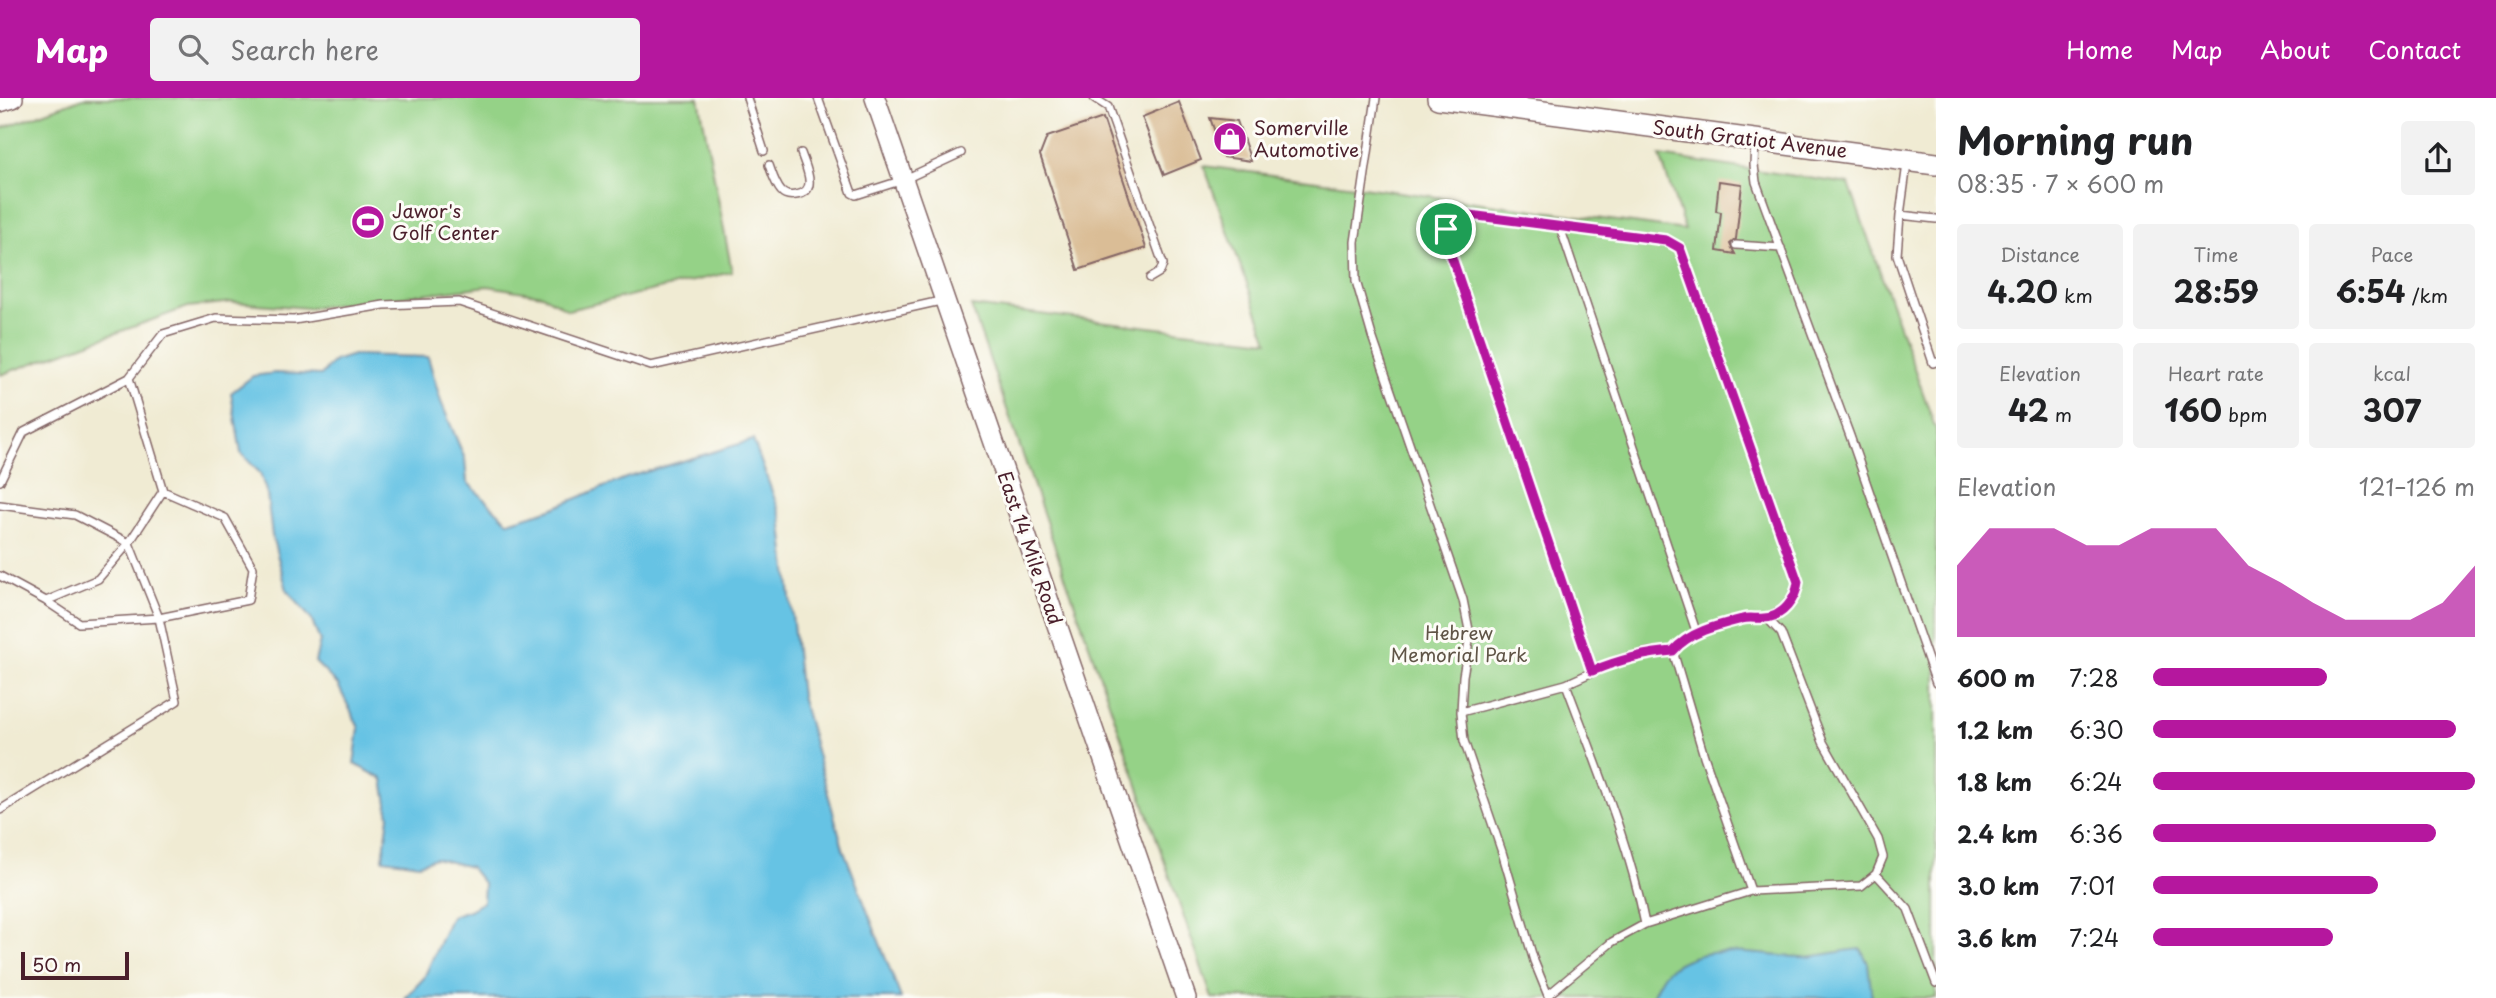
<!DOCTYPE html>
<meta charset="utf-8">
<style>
body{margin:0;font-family:"Playpen Sans",sans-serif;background:#f2f2f2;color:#202124;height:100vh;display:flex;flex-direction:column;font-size:26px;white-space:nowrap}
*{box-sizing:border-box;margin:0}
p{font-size:23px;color:#757577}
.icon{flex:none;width:38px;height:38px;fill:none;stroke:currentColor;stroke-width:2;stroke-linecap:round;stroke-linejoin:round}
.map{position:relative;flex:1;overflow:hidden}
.drawer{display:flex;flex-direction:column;background:#fff;width:560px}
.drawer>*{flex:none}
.scale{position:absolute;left:21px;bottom:18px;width:108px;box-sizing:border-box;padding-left:7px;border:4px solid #4a1f2b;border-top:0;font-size:19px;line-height:24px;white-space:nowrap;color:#4a1f2b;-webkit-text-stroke:5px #fdfcf7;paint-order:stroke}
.pin{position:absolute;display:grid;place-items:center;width:60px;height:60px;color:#fff;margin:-30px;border:4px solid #fff;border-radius:50%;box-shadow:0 2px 7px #0007}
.round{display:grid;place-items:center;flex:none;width:74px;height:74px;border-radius:7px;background:#f2f2f2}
.summary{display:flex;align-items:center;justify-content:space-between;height:119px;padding:0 21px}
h1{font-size:38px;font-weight:700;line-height:52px}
.figures{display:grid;grid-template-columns:repeat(3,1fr);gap:10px;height:119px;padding:7px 21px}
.figures div{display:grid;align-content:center;border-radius:7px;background:#f2f2f2;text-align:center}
.figures b{font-size:30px;font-weight:700}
.figures small{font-size:19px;font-weight:400}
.figures p{font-size:19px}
.chart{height:196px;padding:14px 21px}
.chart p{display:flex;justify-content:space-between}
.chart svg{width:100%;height:126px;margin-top:7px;fill:#b5179e;opacity:.7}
ul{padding:0 21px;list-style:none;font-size:23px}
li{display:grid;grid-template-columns:112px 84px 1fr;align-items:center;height:52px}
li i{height:18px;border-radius:9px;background:#b5179e}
header{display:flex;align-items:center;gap:42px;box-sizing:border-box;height:98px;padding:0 35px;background:#b5179e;color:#fff}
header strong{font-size:33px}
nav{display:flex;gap:38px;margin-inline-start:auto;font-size:24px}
.search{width:490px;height:63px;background:#f2f2f2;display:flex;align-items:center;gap:18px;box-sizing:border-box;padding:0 24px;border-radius:7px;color:#757577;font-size:26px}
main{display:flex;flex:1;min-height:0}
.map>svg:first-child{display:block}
.green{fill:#95d287;stroke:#707859;stroke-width:2}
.water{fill:#66c3e4;stroke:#587188;stroke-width:2}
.building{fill:#dabd96}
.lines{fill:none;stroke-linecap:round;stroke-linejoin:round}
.service-casing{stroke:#846666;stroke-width:10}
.secondary-casing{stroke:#846666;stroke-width:22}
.primary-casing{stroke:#846666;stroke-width:24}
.service{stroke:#fff;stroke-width:7}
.secondary{stroke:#fff;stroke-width:19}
.primary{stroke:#fff;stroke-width:21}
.route-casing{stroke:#fff;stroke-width:14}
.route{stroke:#b5179e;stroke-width:9}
.labels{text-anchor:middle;stroke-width:6;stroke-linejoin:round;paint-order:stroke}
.poi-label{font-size:19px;fill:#4a1f2b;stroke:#fdfcf7;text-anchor:start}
.street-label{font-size:19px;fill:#4a1f2b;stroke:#fdfcf7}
.park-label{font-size:19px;fill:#605547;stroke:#fdfcf7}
</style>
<header>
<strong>Map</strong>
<div class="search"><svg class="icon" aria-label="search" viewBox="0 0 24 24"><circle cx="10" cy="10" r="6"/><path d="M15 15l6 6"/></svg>Search here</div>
<nav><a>Home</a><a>Map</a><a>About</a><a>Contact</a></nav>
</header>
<main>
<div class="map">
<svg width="1936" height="900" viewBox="0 0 1936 900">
<rect width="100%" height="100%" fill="#fdfcf7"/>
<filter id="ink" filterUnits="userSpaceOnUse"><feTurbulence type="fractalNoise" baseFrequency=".0143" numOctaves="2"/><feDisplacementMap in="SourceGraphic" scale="14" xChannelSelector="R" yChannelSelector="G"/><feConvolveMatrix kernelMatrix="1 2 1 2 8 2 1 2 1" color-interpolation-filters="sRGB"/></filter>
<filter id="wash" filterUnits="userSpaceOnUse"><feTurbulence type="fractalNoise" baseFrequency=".00686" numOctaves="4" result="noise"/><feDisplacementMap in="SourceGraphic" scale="28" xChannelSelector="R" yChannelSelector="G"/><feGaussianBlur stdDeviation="1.57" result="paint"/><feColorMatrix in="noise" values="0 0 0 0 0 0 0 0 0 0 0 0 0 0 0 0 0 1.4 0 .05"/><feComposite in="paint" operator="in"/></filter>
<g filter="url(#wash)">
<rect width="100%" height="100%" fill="#f0ebd3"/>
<path class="green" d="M83,0H699L732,174L568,212L542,197L488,188L308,210L233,204L188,209L0,277V31Z
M1660,58L1849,86L1936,332V900H1212L971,208L1268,243L1204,68L1685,132Z"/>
<path class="water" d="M353,257L428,259L441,304L465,361L467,384L508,424L551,411L626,380L753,342L781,418L801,598L843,750L901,900H405L424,880L451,818L469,812L483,804L484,786L470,769L435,760L419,766L383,761L389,718L383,681L354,666L359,630L338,587L315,564L320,543L311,521L287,492L272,438L267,396L260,375L241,355L231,295L253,278L275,275L321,277L334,263Z
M1861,851L1868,865L1872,900L1652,899C1656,890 1661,877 1669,871C1708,842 1758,859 1802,859C1821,859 1841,852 1861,851Z"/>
<g id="blocks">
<path class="building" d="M1179,4L1201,62L1164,77L1142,19Z
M1103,20L1146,150L1078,172L1040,57L1047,39Z
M1210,20L1237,23L1251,63L1224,59Z
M1719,83L1742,86L1736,141L1730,146L1735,156L1717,153L1721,114L1716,113Z"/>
</g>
</g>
<g filter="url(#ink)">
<use href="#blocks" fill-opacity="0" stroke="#846666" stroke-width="2"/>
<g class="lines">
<g class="service-casing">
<path id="service" d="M747,0L764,53
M818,0L852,95L856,97L903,82L961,55
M1094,0L1108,9L1163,166L1160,174L1150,180
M1376,0L1355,144L1356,183L1372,238L1463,502L1470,537L1463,578L1461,614L1464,643L1502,754L1534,863L1549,900
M1755,44L1754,67L1756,84L1850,338L1936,585
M1907,66L1900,117L1936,121
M769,67C772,75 775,86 781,93C785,98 790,98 796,97C819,94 806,70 801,55
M1900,117L1897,157L1933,265L1936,264
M1560,129L1697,536
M1736,147L1781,150
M0,383L24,334L129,280
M163,393L129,445L159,520L248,502L253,470L225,420L163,393L129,280L163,236L216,220L294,222L384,207L459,204L651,268L945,202
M0,407L75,417L129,445L98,481L46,503L0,478
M1673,553L1704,658L1751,793
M1592,573L1448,148L1446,131L1455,120L1470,117L1666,142L1680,150L1798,484C1796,505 1785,511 1767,520
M1566,586C1595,664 1629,744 1645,826
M1461,614L1566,586L1619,562L1649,554L1673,553C1694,529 1736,520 1767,520L1781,535L1823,644L1878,741L1883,759L1876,776L1861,788L1751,793L1645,826L1612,844L1548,897
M0,712L177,603L159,520L79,525L46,503
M1876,776L1908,811L1936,885"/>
</g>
<g class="secondary-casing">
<path id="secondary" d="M875,0L1186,900
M0,4L13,0"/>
</g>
<g class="primary-casing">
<path id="primary" d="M1438,0L1936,66"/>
</g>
<use href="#service" class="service"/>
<use href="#secondary" class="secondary"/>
<use href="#primary" class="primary"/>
</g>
</g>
<g class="lines" filter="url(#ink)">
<g class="route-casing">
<path id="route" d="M1470,117L1666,142L1680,150L1798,484C1796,501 1783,519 1764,520C1756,521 1749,519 1742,521C1718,527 1689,534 1673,553C1644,555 1619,562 1592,573L1448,148L1446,131L1455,120Z"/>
</g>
<use href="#route" class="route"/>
</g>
<defs>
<g id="shop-disc" transform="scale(1.75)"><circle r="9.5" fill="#b5179e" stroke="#fdfcf7"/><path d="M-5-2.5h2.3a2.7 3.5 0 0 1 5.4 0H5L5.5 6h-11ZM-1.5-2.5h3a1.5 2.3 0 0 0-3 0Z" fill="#fff"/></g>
<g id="stadium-disc" transform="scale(1.75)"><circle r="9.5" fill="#b5179e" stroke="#fdfcf7"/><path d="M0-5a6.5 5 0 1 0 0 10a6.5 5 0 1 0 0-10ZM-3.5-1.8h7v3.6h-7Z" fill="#fff"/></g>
</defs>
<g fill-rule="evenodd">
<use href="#shop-disc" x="1230" y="41"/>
<use href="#stadium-disc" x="368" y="124"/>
</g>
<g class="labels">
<g class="poi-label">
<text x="1254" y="37">Somerville<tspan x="1254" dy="22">Automotive</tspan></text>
<text x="392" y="120">Jawor's<tspan x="392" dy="22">Golf Center</tspan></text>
</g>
<g class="street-label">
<text transform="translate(1750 41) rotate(7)" y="7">South Gratiot Avenue</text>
<text transform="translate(1030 450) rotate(71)" y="7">East 14 Mile Road</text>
</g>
<g class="park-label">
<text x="1459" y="542">Hebrew<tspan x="1459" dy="22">Memorial Park</tspan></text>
</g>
</g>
</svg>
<div class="scale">50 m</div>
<div class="pin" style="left:1446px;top:131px;background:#1e9e55"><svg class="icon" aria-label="arrive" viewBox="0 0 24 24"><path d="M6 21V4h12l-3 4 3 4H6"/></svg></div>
</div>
<section class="drawer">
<div class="summary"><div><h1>Morning run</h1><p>08:35 · 7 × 600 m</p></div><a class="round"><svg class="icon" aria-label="share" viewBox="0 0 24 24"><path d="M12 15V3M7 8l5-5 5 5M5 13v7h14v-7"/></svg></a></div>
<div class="figures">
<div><p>Distance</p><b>4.20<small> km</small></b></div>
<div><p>Time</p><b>28:59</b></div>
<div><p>Pace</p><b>6:54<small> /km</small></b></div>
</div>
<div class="figures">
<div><p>Elevation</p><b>42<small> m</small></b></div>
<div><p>Heart rate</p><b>160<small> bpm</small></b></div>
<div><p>kcal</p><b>307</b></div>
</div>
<div class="chart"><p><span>Elevation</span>121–126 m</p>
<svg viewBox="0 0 160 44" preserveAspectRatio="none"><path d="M0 44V19L10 6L20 6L30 6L40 12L50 12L60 6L70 6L80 6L90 19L100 25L110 32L120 38L130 38L140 38L150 32L160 19V44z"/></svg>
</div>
<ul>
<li><b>600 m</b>7:28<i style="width:54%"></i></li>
<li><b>1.2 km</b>6:30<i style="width:94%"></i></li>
<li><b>1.8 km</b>6:24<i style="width:100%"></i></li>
<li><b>2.4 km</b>6:36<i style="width:88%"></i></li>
<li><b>3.0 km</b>7:01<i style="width:70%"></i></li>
<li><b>3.6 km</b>7:24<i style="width:56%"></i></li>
</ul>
</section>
</main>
